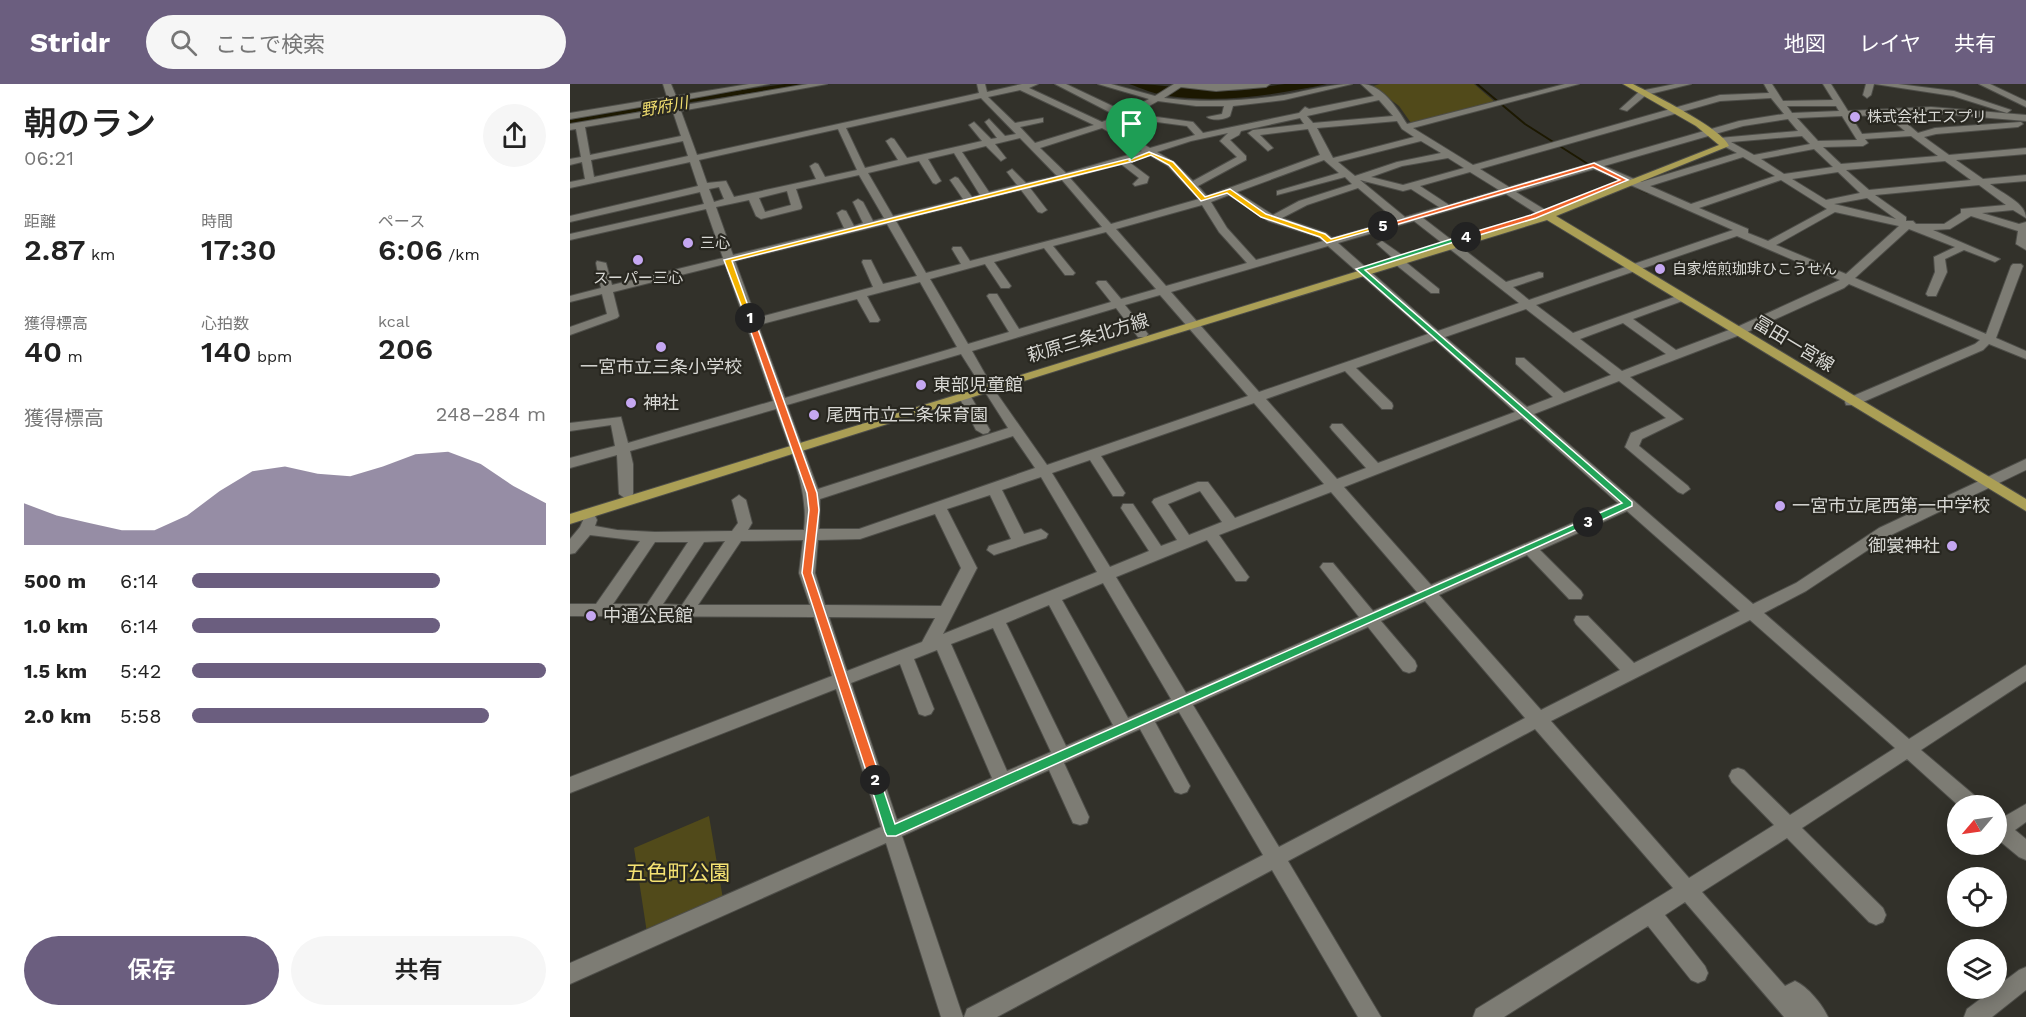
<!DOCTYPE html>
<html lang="ja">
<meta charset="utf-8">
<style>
body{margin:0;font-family:"Work Sans","Noto Sans JP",sans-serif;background:#f6f6f6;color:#222;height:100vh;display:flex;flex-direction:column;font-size:22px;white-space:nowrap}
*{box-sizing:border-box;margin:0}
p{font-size:20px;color:#767676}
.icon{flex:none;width:33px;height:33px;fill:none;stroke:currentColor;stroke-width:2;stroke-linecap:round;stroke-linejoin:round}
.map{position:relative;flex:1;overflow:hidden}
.side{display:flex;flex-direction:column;background:#fff;width:570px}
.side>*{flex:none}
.needle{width:39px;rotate:241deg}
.fabs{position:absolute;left:1377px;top:711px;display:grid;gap:12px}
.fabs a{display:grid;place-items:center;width:60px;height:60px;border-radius:50%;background:#fff;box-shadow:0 3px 15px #0003;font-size:30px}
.pin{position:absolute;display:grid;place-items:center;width:51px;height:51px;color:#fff;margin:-62px -26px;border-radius:50% 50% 50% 0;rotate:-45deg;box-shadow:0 0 6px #0007}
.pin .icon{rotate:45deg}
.km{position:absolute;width:30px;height:30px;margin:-15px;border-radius:50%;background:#222;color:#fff;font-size:16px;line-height:30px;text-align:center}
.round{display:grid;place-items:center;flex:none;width:63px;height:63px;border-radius:32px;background:#f6f6f6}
.head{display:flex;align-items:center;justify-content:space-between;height:102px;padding:0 24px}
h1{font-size:33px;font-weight:600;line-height:45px}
.metrics{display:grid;grid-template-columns:repeat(3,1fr);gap:9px;height:102px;padding:6px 24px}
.metrics div{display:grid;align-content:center}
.metrics b{font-size:30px;font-weight:600}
.metrics small{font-size:16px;font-weight:400}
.metrics p{font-size:16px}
.chart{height:168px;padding:12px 24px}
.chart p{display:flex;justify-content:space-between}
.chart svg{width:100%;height:108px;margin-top:6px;fill:#6b5e7f;opacity:.7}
.primary-button{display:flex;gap:12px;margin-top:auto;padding:12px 24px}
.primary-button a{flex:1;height:69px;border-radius:36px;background:#6b5e7f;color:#fff;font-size:24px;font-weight:600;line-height:69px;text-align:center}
.primary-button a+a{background:#f6f6f6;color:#222}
ul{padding:0 24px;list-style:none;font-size:20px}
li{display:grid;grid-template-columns:96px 72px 1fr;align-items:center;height:45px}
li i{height:15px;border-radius:8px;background:#6b5e7f}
header{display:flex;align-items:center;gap:36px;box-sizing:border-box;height:84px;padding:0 30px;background:#6b5e7f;color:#fff}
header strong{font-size:28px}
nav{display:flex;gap:33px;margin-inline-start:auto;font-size:21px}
.search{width:420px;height:54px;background:#f6f6f6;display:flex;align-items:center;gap:15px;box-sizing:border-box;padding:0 21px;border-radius:33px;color:#767676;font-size:22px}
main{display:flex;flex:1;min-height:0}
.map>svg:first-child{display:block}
.green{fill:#514a1a}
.water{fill:#1c1801}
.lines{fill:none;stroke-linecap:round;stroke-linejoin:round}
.stream{stroke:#1c1801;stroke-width:2}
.minor-casing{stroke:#4e4e49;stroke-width:2}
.major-casing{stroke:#4e4e49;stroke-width:2}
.minor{fill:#7d7c74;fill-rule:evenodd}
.major{fill:#ab9f55;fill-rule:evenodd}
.split-1{fill:#f5b400;stroke:#fff;stroke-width:1.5}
.split-2{fill:#f0652b;stroke:#fff;stroke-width:1.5}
.split-3{fill:#22a559;stroke:#fff;stroke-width:1.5}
.split-4{fill:#22a559;stroke:#fff;stroke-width:1.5}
.split-5{fill:#f0652b;stroke:#fff;stroke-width:1.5}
.split-6{fill:#f5b400;stroke:#fff;stroke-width:1.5}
.poi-dot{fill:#c5a7f1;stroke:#282720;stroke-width:2}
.labels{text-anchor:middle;stroke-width:4.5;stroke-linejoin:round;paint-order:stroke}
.far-poi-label{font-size:15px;fill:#d8d8d4;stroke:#282720;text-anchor:start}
.far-water-label{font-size:16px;font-style:italic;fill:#f1de6f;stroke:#282720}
.street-label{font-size:18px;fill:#d8d8d4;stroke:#282720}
.poi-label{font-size:18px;fill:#d8d8d4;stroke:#282720;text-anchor:start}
.near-park-label{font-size:21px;fill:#f5e272;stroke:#282720}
</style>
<header>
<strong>Stridr</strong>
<div class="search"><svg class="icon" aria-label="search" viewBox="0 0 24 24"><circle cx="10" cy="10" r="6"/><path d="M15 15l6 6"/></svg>ここで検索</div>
<nav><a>地図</a><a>レイヤ</a><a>共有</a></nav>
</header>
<main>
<section class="side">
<div class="head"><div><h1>朝のラン</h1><p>06:21</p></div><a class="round"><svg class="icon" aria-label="share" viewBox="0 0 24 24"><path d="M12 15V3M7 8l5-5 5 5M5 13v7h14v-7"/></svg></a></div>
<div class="metrics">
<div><p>距離</p><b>2.87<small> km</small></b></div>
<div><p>時間</p><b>17:30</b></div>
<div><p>ペース</p><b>6:06<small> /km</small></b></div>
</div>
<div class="metrics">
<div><p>獲得標高</p><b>40<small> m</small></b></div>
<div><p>心拍数</p><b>140<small> bpm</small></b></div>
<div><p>kcal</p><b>206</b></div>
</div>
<div class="chart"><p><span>獲得標高</span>248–284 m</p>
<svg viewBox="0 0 160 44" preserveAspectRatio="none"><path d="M0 44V27L10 32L20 35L30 38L40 38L50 32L60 22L70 14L80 12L90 15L100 16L110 12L120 7L130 6L140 11L150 20L160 27V44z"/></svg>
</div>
<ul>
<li><b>500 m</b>6:14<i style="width:70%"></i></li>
<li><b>1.0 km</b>6:14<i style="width:70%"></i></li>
<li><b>1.5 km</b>5:42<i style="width:100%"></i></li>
<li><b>2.0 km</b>5:58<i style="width:84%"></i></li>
</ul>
<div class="primary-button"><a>保存</a><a>共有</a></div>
</section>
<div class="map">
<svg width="1456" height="933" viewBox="0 0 1456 933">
<rect width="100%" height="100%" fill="#32312a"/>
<path class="green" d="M810,0H904L925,18L841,39L829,22L803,2Z
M139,732L153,815L77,849L64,764Z"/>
<path class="water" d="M215,0H240L101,21L0,41V36L100,16Z
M559,0C593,0 626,7 660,7C680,7 697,2 715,0C729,0 744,0 757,0C704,11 653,19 599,12C586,11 571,4 559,0Z"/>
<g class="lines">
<path class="stream" d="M907,0L955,40L1021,82
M1067,104L1078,109"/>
<g class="minor-casing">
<path id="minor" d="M93,0H101L106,12L179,0H199L107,17L109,22L238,0H257L111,27L127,71L409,9L407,0H415L417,8L452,0H468L459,4L532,38L547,32L485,0H496L555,28L579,15L528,0H541L585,12L604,0H700L696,3L646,7L611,3L594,14C635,19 674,17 714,11C737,7 759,0 782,0L714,16L663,22L660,32C655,36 642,37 637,33L652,30L654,22H626L588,17L565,30L623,38L633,49L729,29L735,23L739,25L804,12L791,0C812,0 827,24 837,40L995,0H1009L843,44L903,81L1150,11L1199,9L1194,0H1202L1213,17L1263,16L1253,0H1261L1278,27L1361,23L1456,31V37L1361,29L1326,30L1348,49L1365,44L1451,38L1453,40L1448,43L1366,50L1354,53L1379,71L1456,64V70L1386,76L1413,95L1456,91V97L1420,100C1433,110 1456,119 1456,134L1443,126L1412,129L1449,140L1456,138V166L1446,160L1448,147L1401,132L1380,145L1363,146L1430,175L1425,178L1394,166L1375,175L1377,188L1366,212H1358L1356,210L1365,188L1364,173L1385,163L1339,145L1285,194L1416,250L1441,182L1443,180H1451L1453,182L1426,254L1456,267V275L1419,260L1413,266L1286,321H1276L1275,318L1276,315L1405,260L1410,256L1279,200L1274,204L1175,249L1060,293L1113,335L1072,355L1069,362L1118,402L1120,405L1113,410L1108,408L1055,363L1061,349L1096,334L1049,297L964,330L1183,520L1226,499L1309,444L1456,375V386L1319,452L1236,507L1194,529L1339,655L1456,581V597L1351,666L1410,716L1412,722H1389L1337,675L1232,744L1313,824L1316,831L1313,838L1306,841L1299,838L1217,754L1132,808L1215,902L1225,897C1238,903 1252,920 1258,933H1214L1115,818L1095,831L1135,882L1138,889L1135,896L1128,899L1121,896L1078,842L934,933H903L906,925L1103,804L965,645L718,777L811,933H788L702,786L427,933H394L397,925L693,771L609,628L585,638L620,702L617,708L611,710L605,708L570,645L494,679L519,733L517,739L510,741L503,739L479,686L332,752L393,933H371L316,759L0,900V879L311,743L266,605L0,709V693L262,592L244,533L0,532V520H26L70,457L20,451L5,469L0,470V455L10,443L15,432H25L27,436L25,442L47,446L85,448L162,447L168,439L162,416L169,411L176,416L182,439L178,446H234C239,404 219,364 206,325L60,367L63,380V410L61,413L56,415L49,410L47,371L0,384V374L45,362L41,341L0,347V339L51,333L58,359L203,317L155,180L43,208L49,232L47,234L0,251V243L37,230L32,210L0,218V212L31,204L26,179L27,177L36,179L42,201L153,174L136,125L0,156V150L134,120L130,108L0,138V132L128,102L120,78L0,104V98L15,95L12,78L0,81V75L11,73L6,45L0,46V40L101,23L99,18L0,35V29L97,13ZM450,6L524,41L465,59L450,43L473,38V34L445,39L418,13ZM411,14L446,50L435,52L419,35L415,38L427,54L421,55L404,38L399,41L412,57L337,74L324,55L321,54L316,57L328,76L295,84L276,44ZM1201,14L1214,30L1169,37L939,103L910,85L1150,17ZM809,16L823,32L743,39L737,32ZM1217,22H1266L1269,27L1222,29ZM103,28L111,52L20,71L15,43ZM1316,31L1335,47L1292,50L1281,32ZM1272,32L1287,56L1248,57L1227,34ZM557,34L617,42L625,51L580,64L539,41ZM730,34L734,40L683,46L678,49L698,67L703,64L690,51L738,45L750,71L637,112L628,102L676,76V72L660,56L669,51L671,47ZM1218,35L1228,47L1149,54L1150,60L1167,69L1071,98L1034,82L1173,42ZM827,37L832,45L844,53L763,74L747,44ZM532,44L572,67L496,89L470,64ZM268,45L287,86L255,93L248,80L245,79L240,82L246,95L164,113L156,97L137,99L129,76ZM658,49L650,57L667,73L623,97L604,78L587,68L621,57ZM1232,52L1240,60L1184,71L1161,58ZM1341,52L1368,72L1271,80L1253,63L1293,62L1298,59L1295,55ZM450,54L487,92L456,99L442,85L437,88L447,101L419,108L392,68L416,62L431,77L436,74L425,60ZM113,57L118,72L24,93L21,76ZM851,57L871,69L827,78L785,92L768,78ZM1244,65L1263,83L1214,90L1191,75ZM384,69L410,111L402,113L388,94L385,93L380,96L393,115L323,132L298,89L349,77L363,99L366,100L371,97L358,75ZM579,71L598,82L629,115L541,140L500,94L551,80L569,94L563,100L565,102L577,99L579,93L559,78ZM1173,73L1205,92L1121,120L1080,102ZM878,74L894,84L833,101L801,93L832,82ZM754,76L769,89L707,107V111L775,93L782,100L729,117L703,131L667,108ZM1375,77L1401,96L1299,106L1276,86ZM1024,85L1163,146L959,216L943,203L973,193V189L969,188L936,198L853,134L936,110L969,131H977V127L946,108ZM900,88L929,106L879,121L850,102ZM1268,88L1290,109L1256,116L1222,95ZM289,91L314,134L303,137L293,118L288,115L283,118L293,139L284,142L276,127L272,126L267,129L274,144L163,171L146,123L179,116L186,132L191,135L231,125L232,123L226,105ZM492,96L532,143L400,177L391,163H383L382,165L391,180L356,189L326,137L451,106L468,128L472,129L477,126L460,104ZM790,96L833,107L841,105L869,123L835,133ZM1211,96L1257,125L1198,157L1178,149V145L1129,124ZM1409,101L1436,121L1391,125V129L1374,140H1346L1343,137H1336V133L1305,111ZM149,103L154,115L144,118L139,105ZM788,104L826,136L762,154L756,149L712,134L737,121ZM217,107L221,121L195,128L189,114ZM659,111L698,137L748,153L753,157L686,176L657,144L641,118ZM1297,114L1326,135L1264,120ZM632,121L649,148L677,179L596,202L546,145ZM1265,128L1329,142L1276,190L1206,161ZM844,137L949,219L868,247L768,159ZM317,140L347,192L313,200L301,176H293L292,178L303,203L186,234L165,177ZM536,148L586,205L551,215L536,197H528L526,199L541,218L449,245L427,210H419L417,212L439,248L398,260L360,195L415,180L431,204H439L441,202L424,178L474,164L495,191H503L505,189L483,162ZM1167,152L1270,196L1167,243L1106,266L1063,235L1115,216V212H1107L1003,249L966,221ZM758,162L858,250L689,308L601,208ZM350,198L387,263L215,314L188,241L287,215L300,238H308L310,236L297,212ZM590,211L678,312L477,381L423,304L402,267L546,224L568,253H576L578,250L555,221ZM956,225L1041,291L994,309L954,274H946V280L983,313L957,323L875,253ZM1053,239L1096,270L1052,287L1010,255ZM865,256L945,328L808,379L772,340H762L760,343L762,346L796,384L767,395L696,315L775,287L812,325H822L823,322L822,319L786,284ZM391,270L438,344L248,405L217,321ZM684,319L754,400L665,434L638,398H628L584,415L582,418L607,456L591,462L563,420H553L551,424L579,467L540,483L482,389L520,376L543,412H553L555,409L531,372ZM952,334L1048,419L861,501L774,403ZM443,352L465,384L289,445H249L250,415ZM471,393L527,488L373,550L407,484L377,425L420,411L441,455L419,462L417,466L424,471L476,454L478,450L471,445L454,450L432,406ZM630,407L652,438L619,451L598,420ZM761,408L847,508L803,527L763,479H753L750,483L753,487L789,533L616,609L546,493L637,456L666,497H676L679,493L676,489L649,451ZM1057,427L1170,527L1064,579L1018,532H1006L1004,536L1006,540L1050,586L971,626L869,511L957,471L999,515H1011L1013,511L1011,507L970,466ZM365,430L391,484L371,522L255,521L245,489L248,456L290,455ZM233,456L229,489L240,521H128L171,457ZM155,457L112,521L93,520L134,458ZM85,458H118L77,520H43ZM533,499L601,615L558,634L492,516ZM855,517L955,634L709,763L623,621L798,543L833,587L839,589L845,587L847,582L845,577L811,537ZM479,521L543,641L496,662L436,539ZM259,533L365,534L352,558L277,587ZM1180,536L1325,664L1220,731L1174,686L1168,684L1162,686L1159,692L1162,698L1204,741L1119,794L981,637ZM423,544L481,668L437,687L381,560ZM367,566L422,694L327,736L281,599L330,580L349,630L355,632L361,630L364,625L344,575Z
M1105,0H1121L1076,11L1057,27L1050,25L1070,7Z
M1296,0H1304L1301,11L1297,14L1293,11Z
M1305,0H1328L1384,7L1441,26L1437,29L1383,12Z
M1409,0H1420L1456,17V23Z
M812,157L832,171V175L869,205V209H861L825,180V176L807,160Z
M394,307L400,311L420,346L418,349L413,350L406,346L388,311Z
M1456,720V738L1445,746L1456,755V776L1449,773L1426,754V734L1430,735Z
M1456,883V906L1422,933H1394L1397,925L1449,886Z"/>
</g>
<g class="major-casing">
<path id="major" d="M1053,0H1063C1082,10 1153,45 1159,62L986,132L1456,415V427L977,136L546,268L0,440V430L970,131L969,127L979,128L1149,61L1126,42Z"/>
</g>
<use href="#minor" class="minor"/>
<use href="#major" class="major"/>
</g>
<path class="split-1" d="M562,74L564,77L162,177L183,236L176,234L154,176Z"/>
<path class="split-2" d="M180,232L184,234L247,409L249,426L242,489L311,696L305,701L299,696L232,489L239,426L237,409L176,234Z"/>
<path class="split-3" d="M1014,436L1023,438L326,752H317L315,748L299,696L301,692H309L325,740Z"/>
<path class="split-4" d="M894,151L900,153L795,186L1062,418V422L1021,441H1014V436L1052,419L786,185Z"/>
<path class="split-5" d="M1024,79L1058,96L966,134L896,155L894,151L961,131L1050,96L1023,83L815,144L810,142Z"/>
<path class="split-6" d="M579,68L603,78L635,113L660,105L696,130L755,150L761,155L813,140L816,142L757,159L750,153L691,133L657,109L631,117L599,81L581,71L562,78L559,76Z"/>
<g class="poi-dot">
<circle cx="1285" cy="33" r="6"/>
<circle cx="118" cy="159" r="6"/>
<circle cx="68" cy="176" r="6"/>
<circle cx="1090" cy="185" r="6"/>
<circle cx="91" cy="263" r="6"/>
<circle cx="351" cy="301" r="6"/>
<circle cx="61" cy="319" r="6"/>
<circle cx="244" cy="331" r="6"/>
<circle cx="1210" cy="422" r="6"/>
<circle cx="1382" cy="462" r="6"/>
<circle cx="21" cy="532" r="6"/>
</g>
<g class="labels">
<g class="far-poi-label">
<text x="1297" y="38">株式会社エスプリ</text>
<text x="130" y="164">三心</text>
<text x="1102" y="190">自家焙煎珈琲ひこうせん</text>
<text x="68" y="199" text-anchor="middle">スーパー三心</text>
</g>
<g class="far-water-label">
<text transform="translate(94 22) rotate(-10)" y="6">野府川</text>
</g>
<g class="street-label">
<text transform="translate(518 254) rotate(-17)" y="6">萩原三条北方線</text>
<text transform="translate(1224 260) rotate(31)" y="6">冨田一宮線</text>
</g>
<g class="poi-label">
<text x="91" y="289" text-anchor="middle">一宮市立三条小学校</text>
<text x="363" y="307">東部児童館</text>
<text x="73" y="325">神社</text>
<text x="256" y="337">尾西市立三条保育園</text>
<text x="1222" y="428">一宮市立尾西第一中学校</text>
<text x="1370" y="468" text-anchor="end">御裳神社</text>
<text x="33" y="538">中通公民館</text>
</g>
<g class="near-park-label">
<text x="108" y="796">五色町公園</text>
</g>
</g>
</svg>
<div class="fabs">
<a><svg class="needle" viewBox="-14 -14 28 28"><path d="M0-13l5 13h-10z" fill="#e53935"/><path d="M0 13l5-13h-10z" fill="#767676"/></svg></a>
<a><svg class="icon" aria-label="locate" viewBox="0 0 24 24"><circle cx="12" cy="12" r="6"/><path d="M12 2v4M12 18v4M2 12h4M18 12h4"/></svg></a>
<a><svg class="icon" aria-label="layers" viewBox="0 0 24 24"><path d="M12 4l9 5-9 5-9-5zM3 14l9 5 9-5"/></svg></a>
</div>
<div class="pin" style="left:562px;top:76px;background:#1e9e55"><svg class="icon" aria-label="arrive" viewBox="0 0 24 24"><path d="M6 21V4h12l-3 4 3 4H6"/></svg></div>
<b class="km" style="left:180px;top:234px">1</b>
<b class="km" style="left:305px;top:696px">2</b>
<b class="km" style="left:1018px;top:438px">3</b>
<b class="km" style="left:896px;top:153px">4</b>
<b class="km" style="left:813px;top:142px">5</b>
</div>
</main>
